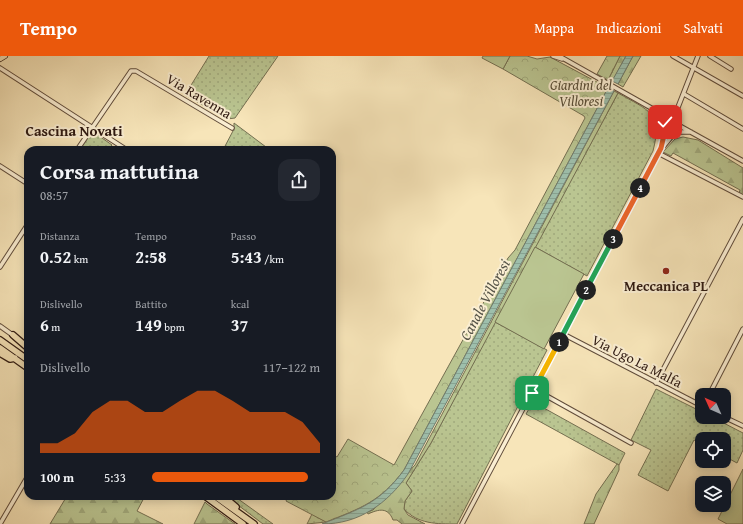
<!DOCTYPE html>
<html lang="it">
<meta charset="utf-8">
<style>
body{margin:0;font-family:"Gentium Book Plus",serif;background:#242831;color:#f1f3f6;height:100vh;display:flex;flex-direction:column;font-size:15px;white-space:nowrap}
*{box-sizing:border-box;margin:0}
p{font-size:13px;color:#9ea1a6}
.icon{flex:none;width:22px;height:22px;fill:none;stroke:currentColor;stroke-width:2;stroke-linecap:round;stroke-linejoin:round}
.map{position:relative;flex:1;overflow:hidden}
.side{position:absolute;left:24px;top:90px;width:312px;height:354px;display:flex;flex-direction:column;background:#171b24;border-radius:12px;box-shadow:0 2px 10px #0003}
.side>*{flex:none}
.needle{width:26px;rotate:315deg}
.controls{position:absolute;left:695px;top:332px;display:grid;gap:8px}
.controls a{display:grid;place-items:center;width:36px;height:36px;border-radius:8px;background:#171b24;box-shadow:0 2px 10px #0003;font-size:20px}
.pin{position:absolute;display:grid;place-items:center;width:34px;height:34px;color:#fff;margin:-17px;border-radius:8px;box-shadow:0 2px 6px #0006}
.km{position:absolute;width:20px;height:20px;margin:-10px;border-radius:50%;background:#222;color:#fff;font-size:11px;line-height:20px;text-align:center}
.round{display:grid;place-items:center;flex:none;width:42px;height:42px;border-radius:12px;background:#242831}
.summary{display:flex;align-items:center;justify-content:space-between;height:68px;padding:0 16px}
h1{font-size:22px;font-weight:700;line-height:30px}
.stats{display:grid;grid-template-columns:repeat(3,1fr);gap:6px;height:68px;padding:4px 16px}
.stats div{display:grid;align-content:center}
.stats b{font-size:17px;font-weight:700}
.stats small{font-size:11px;font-weight:400}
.stats p{font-size:11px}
.chart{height:112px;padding:8px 16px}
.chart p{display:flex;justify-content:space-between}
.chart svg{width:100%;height:72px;margin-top:4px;fill:#ea580c;opacity:.7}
ul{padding:0 16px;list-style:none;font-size:13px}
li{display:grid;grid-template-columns:64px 48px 1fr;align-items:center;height:30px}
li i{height:10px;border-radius:5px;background:#ea580c}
header{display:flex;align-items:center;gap:24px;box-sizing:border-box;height:56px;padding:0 20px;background:#ea580c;color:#fff}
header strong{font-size:19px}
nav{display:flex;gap:22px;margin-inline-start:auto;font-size:14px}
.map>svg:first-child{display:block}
.grass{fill:url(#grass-dots);stroke:#746f51}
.forest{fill:url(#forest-firs);stroke:#746f51}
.park{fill:url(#park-crowns);stroke:#746f51}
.garden{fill:#bac591;stroke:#746f51}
.water{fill:url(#water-rules);stroke:#717d6e}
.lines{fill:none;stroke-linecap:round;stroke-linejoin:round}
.minor-casing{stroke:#604c3b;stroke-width:5.5}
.major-casing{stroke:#2e1911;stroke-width:6}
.highway-casing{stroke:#2e1911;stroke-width:8}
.minor{stroke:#faeed2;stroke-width:3.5}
.major{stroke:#f7e5b9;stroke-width:4.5}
.highway{stroke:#f7e5b9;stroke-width:5.5}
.split-1-casing{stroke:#fff;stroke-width:8}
.split-2-casing{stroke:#fff;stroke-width:8}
.split-3-casing{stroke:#fff;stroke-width:8}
.split-4-casing{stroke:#fff;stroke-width:8}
.split-5-casing{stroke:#fff;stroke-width:8}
.split-6-casing{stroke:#fff;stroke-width:8}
.split-1{stroke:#f5b400;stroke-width:5}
.split-2{stroke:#22a559;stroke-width:5}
.split-3{stroke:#22a559;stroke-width:5}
.split-4{stroke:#f0652b;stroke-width:5}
.split-5{stroke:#f0652b;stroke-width:5}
.split-6{stroke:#f5b400;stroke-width:5}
.poi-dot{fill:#8f2418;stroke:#faeed2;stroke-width:1.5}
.labels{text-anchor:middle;stroke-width:4;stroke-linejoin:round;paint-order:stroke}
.park-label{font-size:14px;font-style:italic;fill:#584d37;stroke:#faeed2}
.street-label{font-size:14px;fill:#2e1911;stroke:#faeed2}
.poi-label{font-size:14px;font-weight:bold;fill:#2e1911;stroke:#faeed2}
.neighbourhood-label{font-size:15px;font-weight:bold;fill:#2e1911;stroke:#faeed2}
.water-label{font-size:15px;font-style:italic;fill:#555347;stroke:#faeed2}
</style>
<header>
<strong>Tempo</strong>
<nav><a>Mappa</a><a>Indicazioni</a><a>Salvati</a></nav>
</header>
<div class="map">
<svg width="743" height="468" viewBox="0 0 743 468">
<defs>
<pattern id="grass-dots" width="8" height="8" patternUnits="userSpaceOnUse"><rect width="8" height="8" fill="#bac591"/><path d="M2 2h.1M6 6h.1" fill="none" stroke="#a0a97c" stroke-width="1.8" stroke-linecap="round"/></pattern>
<pattern id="forest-firs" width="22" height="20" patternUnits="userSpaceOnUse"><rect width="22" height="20" fill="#bac591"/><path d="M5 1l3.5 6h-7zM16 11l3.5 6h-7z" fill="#a0a97c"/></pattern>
<pattern id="park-crowns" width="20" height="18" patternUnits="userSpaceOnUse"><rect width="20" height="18" fill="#bac591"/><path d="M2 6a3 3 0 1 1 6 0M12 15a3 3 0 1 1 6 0" fill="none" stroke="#a0a97c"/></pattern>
<pattern id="water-rules" width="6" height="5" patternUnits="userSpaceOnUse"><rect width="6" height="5" fill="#9ebfac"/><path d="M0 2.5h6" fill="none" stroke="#88a493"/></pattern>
</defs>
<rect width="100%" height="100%" fill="#f7e5b9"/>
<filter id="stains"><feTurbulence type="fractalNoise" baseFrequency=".005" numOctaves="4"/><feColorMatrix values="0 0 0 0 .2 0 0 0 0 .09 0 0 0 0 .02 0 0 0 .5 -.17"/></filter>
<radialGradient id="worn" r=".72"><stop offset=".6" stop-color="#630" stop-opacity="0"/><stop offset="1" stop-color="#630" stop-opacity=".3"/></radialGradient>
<path class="grass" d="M209,0H278L235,62L227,63L185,39Z
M618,37C649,55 663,56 653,95L587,220L535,191Z
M234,67L270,94H223L234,73Z
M92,75L112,89L108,94H79Z
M495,266L547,294L457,468C436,468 418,468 404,453L405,445L412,435L406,427L431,387Z
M656,333L702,356V361H712L743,377V394L737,407L724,400V383H702V388L694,384L668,435L638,419L651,394L631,384Z
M533,346L625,397L619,409L526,358Z
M226,440H234L273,468H263Z
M312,458L326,466L307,468Z"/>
<path class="forest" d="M620,0H626L612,26L608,24Z
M633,0H641L623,31L618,28Z
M614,35L618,37L431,387L406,427L412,435L405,445L404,453L408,459L425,468H402L397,464H393C388,451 379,453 368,458L367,456L373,454L415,409Z
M683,81L698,84L743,112V139L739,137L740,134L673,97L671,100L663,96L675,83Z
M617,408L619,409V414L594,468H584L596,438Z
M67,440H145L137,455L163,468H50Z
M205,446L207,448L235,468H194Z"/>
<path class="park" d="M510,0H527L537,3L550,1L608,32L404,414C380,446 361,452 326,466L286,445L288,440H332V398L337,401L348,383L394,409L508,202L515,194L585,62L584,60L503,13Z
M607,0H620L608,24L597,18Z"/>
<path class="garden" d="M483,0H510L503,13L482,2Z
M535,191L584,218L544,293L495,266Z
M743,413V468H727L718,463Z"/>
<path class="water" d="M626,0H633L618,28L612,25Z
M608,32L614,35L408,418C387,448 359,468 322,468C359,453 379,448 404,414Z"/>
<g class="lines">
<g class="minor-casing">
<path id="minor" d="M553,0L562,3
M559,0L653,53L668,63
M673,0L743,40
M710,0L731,13
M0,12L127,94
M684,38L743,73
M655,55L664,68
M673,64L698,0
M678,69L743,105
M675,76H691
M77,94L131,15H136L232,72
M658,97L743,141
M0,110L28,128
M0,211L28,168
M0,270L14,280
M563,278L702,350
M656,327L743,163
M534,333L631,387
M709,339L743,273
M724,361L743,370
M0,468L28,420
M462,468L658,97L677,74L678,69L673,64L668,63L664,68V75L661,92"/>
</g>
<g class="major-casing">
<path id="major" d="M0,3L5,0"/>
</g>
<g class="highway-casing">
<path id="highway" d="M13,279L28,292
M0,284L28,304
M0,292L28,312
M0,297L10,303L15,302
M205,440L243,468
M215,440L254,468
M223,440L236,451"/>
</g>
<use href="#minor" class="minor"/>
<use href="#major" class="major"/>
<use href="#highway" class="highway"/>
</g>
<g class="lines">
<g class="split-1-casing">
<path id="split-1" d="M532,337L559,286"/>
</g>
<g class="split-2-casing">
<path id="split-2" d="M559,286L586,234"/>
</g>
<g class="split-3-casing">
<path id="split-3" d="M586,234L613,183"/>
</g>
<g class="split-4-casing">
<path id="split-4" d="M613,183L640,132"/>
</g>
<g class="split-5-casing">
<path id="split-5" d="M640,132L661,92L664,79"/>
</g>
<g class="split-6-casing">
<path id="split-6" d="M664,79L665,66"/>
</g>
<use href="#split-1" class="split-1"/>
<use href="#split-2" class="split-2"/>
<use href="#split-3" class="split-3"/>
<use href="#split-4" class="split-4"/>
<use href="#split-5" class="split-5"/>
<use href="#split-6" class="split-6"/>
</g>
<circle class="poi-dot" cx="666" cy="215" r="4"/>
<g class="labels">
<g class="park-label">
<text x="581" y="34">Giardini del<tspan x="581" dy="16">Villoresi</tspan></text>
</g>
<g class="street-label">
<text transform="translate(199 40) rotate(31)" y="5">Via Ravenna</text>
<text transform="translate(637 305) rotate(27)" y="5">Via Ugo La Malfa</text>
</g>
<g class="poi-label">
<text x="666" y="235">Meccanica PL</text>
</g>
<g class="neighbourhood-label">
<text x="74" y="80">Cascina Novati</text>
</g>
<g class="water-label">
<text transform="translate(485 244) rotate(-62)" y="5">Canale Villoresi</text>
</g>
</g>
<rect width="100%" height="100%" filter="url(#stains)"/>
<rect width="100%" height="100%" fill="url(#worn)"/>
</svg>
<div class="controls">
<a><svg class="needle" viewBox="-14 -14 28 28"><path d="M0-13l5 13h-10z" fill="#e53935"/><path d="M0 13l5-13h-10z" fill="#9ea1a6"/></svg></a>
<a><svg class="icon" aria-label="locate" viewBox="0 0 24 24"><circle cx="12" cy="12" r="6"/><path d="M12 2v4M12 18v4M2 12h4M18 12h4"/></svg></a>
<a><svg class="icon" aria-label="layers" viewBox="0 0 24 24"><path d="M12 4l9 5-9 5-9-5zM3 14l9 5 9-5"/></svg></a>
</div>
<div class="pin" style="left:532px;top:337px;background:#1e9e55"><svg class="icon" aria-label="arrive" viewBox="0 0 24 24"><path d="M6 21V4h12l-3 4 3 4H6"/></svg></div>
<div class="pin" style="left:665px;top:66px;background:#d93025"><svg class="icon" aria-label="check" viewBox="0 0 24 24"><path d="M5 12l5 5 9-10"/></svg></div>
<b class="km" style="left:559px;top:286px">1</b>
<b class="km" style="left:586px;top:234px">2</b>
<b class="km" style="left:613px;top:183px">3</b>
<b class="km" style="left:640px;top:132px">4</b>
<section class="side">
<div class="summary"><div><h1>Corsa mattutina</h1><p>08:57</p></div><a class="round"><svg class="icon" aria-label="share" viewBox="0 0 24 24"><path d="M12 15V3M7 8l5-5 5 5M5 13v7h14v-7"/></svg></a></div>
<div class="stats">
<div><p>Distanza</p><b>0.52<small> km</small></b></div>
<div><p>Tempo</p><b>2:58</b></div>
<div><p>Passo</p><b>5:43<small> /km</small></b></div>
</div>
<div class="stats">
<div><p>Dislivello</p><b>6<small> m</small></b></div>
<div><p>Battito</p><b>149<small> bpm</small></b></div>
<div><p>kcal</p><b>37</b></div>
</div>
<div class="chart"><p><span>Dislivello</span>117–122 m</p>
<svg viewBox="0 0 160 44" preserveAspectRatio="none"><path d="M0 44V38L10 38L20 32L30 19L40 12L50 12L60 19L70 19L80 12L90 6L100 6L110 12L120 19L130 19L140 19L150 25L160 38V44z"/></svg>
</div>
<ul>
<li><b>100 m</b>5:33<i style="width:93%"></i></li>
</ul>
</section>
</div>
